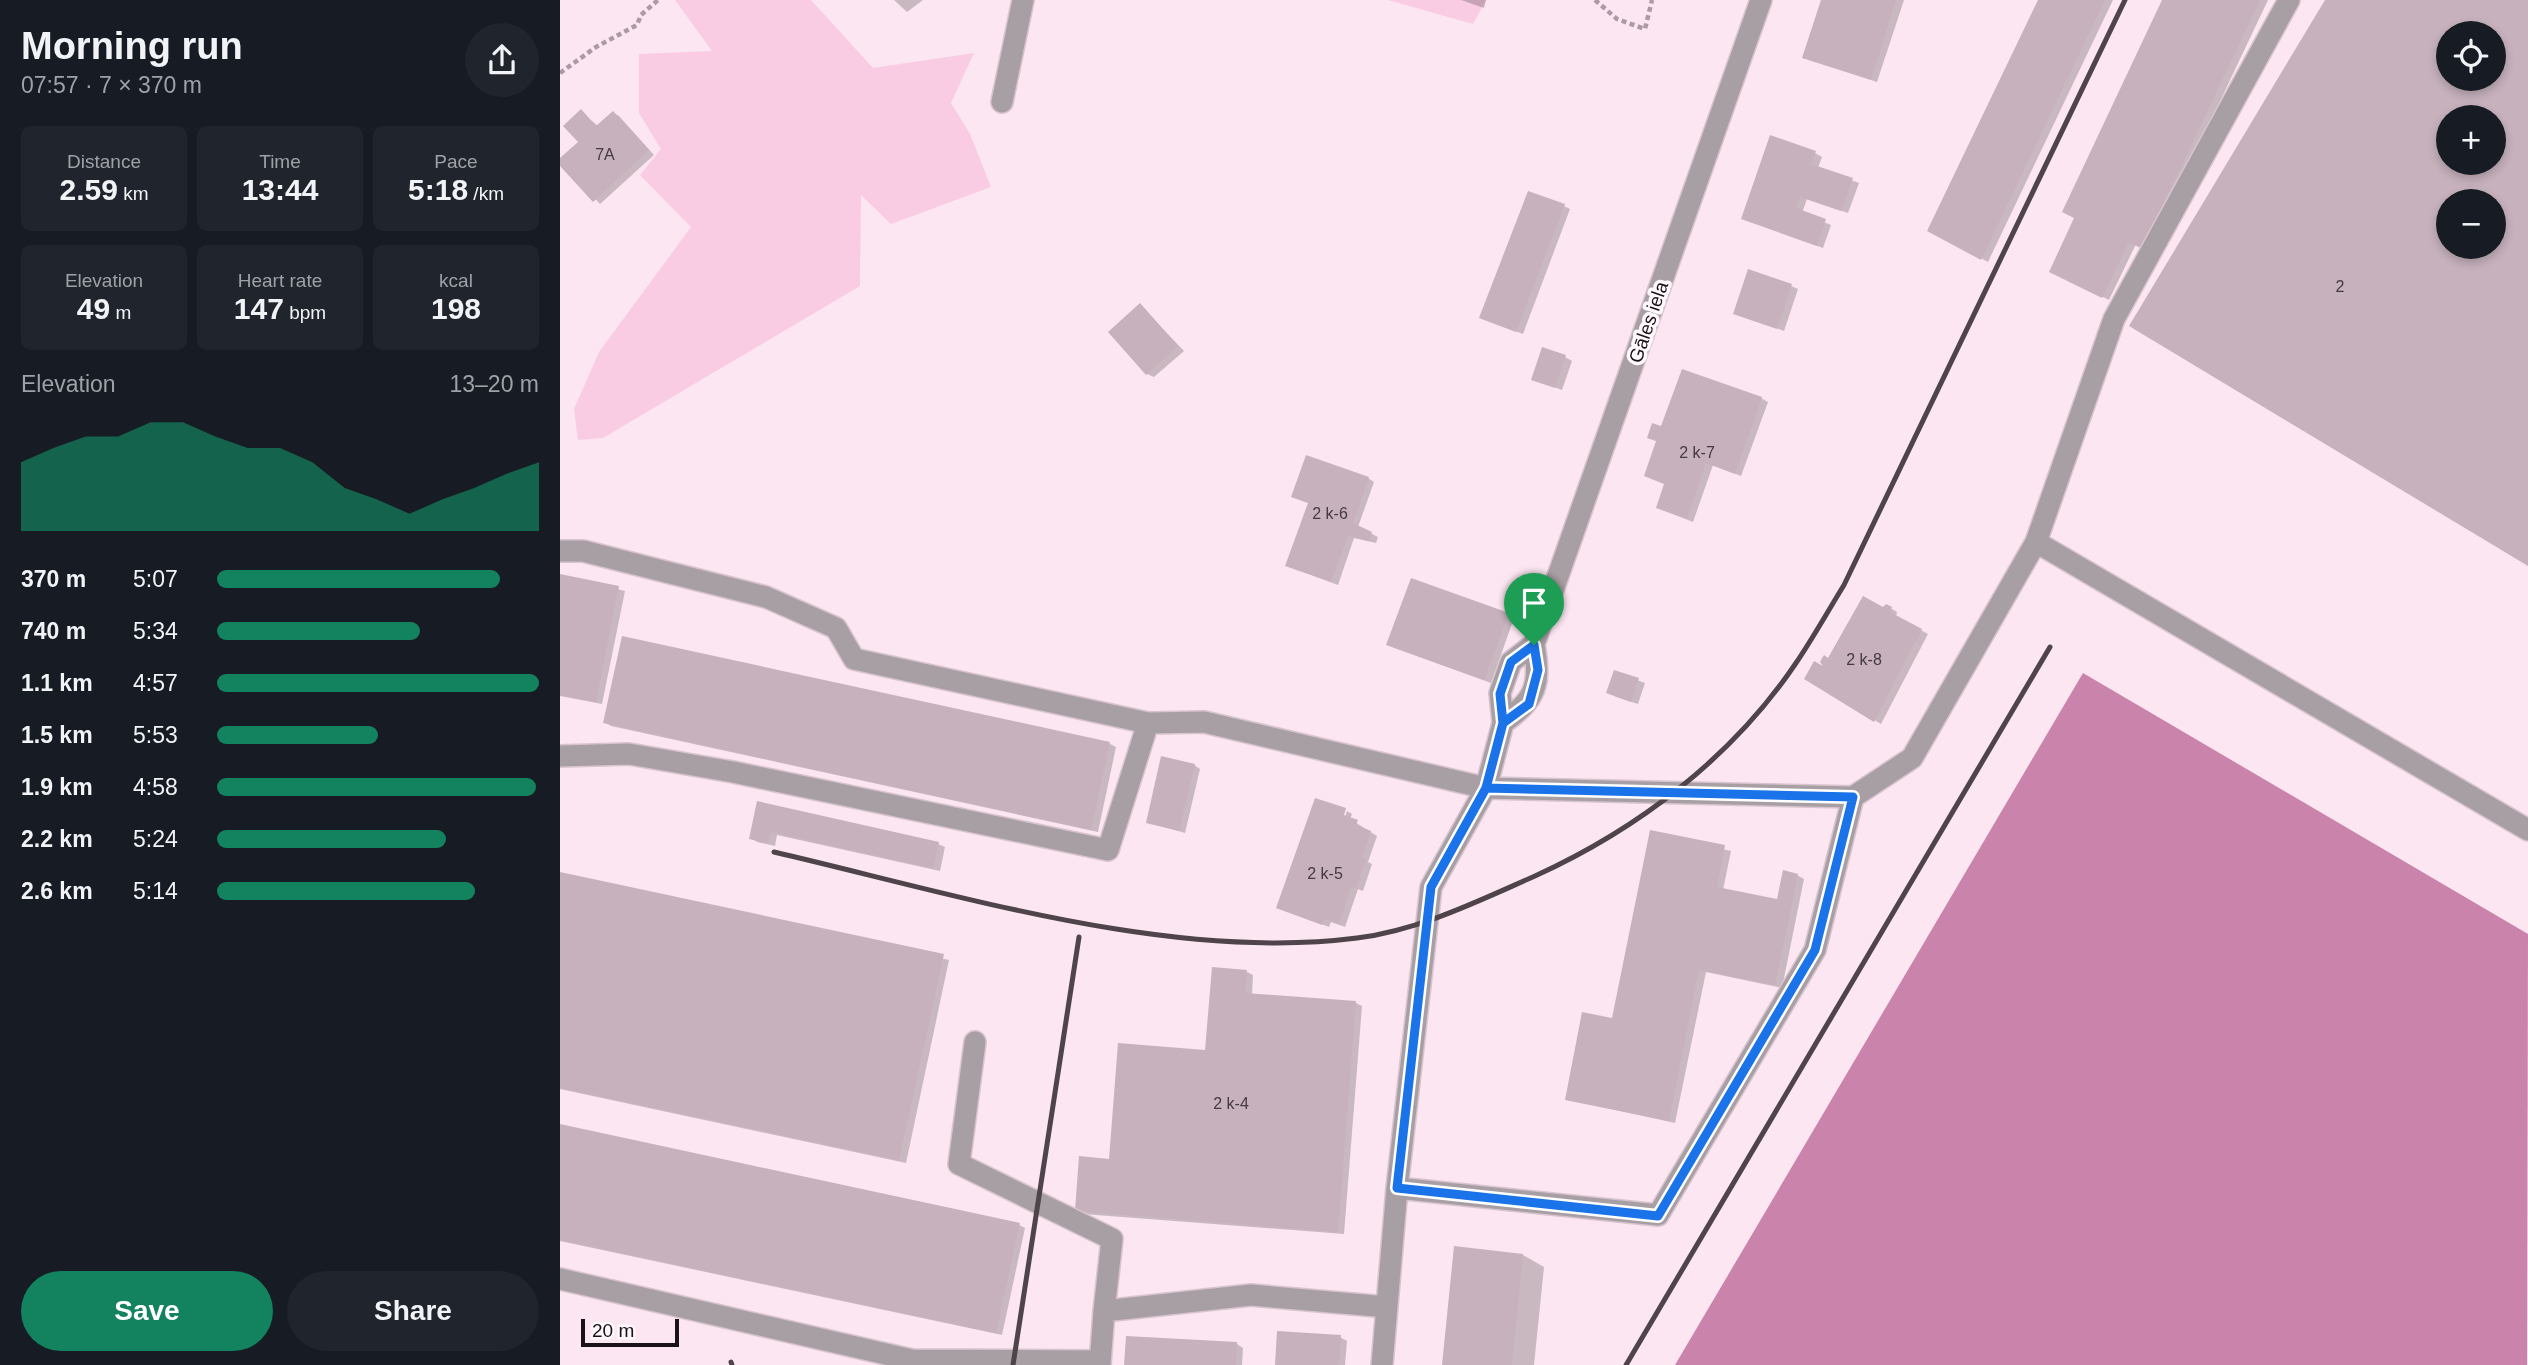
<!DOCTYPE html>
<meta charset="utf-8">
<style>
body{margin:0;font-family:Arial,sans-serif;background:#20242c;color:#f1f3f6;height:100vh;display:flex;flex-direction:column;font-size:26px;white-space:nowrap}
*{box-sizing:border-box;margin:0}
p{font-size:23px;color:#9ea1a6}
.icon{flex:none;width:38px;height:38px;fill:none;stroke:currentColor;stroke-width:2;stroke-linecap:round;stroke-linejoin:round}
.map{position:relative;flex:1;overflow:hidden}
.sheet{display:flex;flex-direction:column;background:#171b24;width:560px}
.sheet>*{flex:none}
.buttons{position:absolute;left:1876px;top:21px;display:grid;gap:14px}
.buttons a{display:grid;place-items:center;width:70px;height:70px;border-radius:50%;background:#171b24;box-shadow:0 4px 10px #0003;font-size:35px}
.scale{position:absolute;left:21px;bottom:18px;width:98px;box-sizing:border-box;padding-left:7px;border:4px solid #1a1216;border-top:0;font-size:19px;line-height:24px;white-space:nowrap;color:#1a1216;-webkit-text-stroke:5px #fdf8fb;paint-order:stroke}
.pin{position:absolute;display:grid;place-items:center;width:60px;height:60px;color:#fff;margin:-72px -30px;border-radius:50% 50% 50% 0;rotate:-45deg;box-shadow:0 0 7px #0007}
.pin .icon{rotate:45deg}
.round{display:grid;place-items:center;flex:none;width:74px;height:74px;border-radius:37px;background:#20242c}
.head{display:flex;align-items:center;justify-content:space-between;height:119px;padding:0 21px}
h1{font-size:38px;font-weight:700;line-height:52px}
.stats{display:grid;grid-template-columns:repeat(3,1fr);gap:10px;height:119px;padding:7px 21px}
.stats div{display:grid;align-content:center;border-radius:10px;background:#20242c;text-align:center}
.stats b{font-size:30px;font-weight:700}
.stats small{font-size:19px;font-weight:400}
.stats p{font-size:19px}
.chart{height:196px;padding:14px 21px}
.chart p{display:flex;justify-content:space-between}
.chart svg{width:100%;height:126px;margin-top:7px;fill:#12825f;opacity:.7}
.button{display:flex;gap:14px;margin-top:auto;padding:14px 21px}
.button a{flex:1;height:80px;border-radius:42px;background:#12825f;color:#fff;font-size:28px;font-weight:700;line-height:80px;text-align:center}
.button a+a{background:#20242c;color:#f1f3f6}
ul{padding:0 21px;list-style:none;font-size:23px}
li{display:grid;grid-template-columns:112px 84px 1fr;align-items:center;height:52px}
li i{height:18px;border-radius:9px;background:#12825f}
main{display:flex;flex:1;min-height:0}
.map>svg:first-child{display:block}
.green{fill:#f9cce3}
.water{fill:#ca83ab}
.shadow{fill:#0003;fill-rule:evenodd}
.building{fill:#c6b1bc;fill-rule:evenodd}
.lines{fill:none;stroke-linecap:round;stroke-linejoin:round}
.minor-casing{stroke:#d8c4ce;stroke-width:24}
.path{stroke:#ab9aa3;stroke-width:4.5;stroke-dasharray:5 3.5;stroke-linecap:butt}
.minor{stroke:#a89fa4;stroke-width:21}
.rail{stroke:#4f4449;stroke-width:5}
.route-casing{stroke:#fff;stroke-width:14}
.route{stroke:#1a73e8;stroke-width:9}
.labels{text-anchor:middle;stroke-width:7;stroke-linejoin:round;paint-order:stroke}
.number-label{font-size:16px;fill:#453a40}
.street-label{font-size:19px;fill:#1a1216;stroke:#fdf8fb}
</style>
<main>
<section class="sheet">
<div class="head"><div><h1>Morning run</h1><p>07:57 · 7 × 370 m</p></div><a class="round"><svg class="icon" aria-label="share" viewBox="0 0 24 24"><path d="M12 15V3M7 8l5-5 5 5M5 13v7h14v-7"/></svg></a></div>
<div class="stats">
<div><p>Distance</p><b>2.59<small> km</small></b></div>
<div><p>Time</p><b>13:44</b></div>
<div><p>Pace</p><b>5:18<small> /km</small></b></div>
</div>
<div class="stats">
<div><p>Elevation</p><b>49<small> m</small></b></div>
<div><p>Heart rate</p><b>147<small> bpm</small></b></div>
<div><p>kcal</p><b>198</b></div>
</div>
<div class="chart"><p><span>Elevation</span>13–20 m</p>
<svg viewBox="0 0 160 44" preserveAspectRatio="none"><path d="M0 44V20L10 15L20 11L30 11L40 6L50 6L60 11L70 15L80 15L90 20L100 29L110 33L120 38L130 33L140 29L150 24L160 20V44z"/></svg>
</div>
<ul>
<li><b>370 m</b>5:07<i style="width:88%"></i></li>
<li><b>740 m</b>5:34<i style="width:63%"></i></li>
<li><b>1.1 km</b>4:57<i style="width:100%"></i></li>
<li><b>1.5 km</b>5:53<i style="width:50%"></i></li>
<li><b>1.9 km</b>4:58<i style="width:99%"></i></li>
<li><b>2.2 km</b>5:24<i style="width:71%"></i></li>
<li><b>2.6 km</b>5:14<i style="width:80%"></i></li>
</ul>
<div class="button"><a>Save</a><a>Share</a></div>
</section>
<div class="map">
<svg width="1968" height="1365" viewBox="0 0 1968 1365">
<rect width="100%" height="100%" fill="#fce6f1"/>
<path class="green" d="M115,0H251L313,68L414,53L391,103L410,134L431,187L331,224L301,195L300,286L43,438L18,440L14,409L39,352L131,227L80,175L101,149L79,113V54L152,51Z
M828,0H926L913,24Z"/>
<path class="water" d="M1523,673L1968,934L1967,1365H1115Z"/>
<path class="shadow" d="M334,0H363L347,12Z
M901,0H926L924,8Z
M1263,0H1344L1317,82L1244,57Z
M1480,0H1553L1428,262L1370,230Z
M1604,0H1708L1589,251L1576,244L1549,300L1497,275L1516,218Z
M1767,0H1968V564ZM1888,33H1934V79H1888ZM1888,117H1934V163H1888ZM1888,201H1934V247H1888Z
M21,112L38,126L53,113L59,116L94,155L40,204L0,163L21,142Z
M1255,153L1262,157L1258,168L1299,183L1288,213L1247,199L1242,213L1271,225L1263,248L1183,219Z
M1004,206L1010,209L963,334L928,321Z
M1231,286L1238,289L1224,331L1175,313Z
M580,305L624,351L594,377L587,374Z
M1005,357L1012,361L1002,390L973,379Z
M1201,398L1208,402L1181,476L1153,465L1133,522L1098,508L1106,484L1098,442L1089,437L1102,428Z
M808,478L814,482L798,527L818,537L816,543L794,538L778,585L733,568L749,503L733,496Z
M0,575L65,591L42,704L0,696Z
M1327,606L1337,612L1336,617L1368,634L1321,724L1247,679L1267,671L1269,660Z
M948,615L954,618L931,683L835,648Z
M63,638L550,744L556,747L538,832L51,726L45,722Z
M1055,672L1085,683L1078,704L1054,696Z
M634,765L640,769L625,833L588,822Z
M198,803L378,844L385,847L380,871L217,835L215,846L197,842L191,838Z
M787,811L792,814L790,819L817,836L808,862L812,864L803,891L798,889L785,927L771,922L769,927L718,908L783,824Z
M1091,832L1171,851L1163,890L1219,901L1237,875L1244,879L1222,988L1146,972L1115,1123L1006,1099L1054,1020Z
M0,874L389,960L346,1163L0,1089Z
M687,972L693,975L692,995L796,1003L802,1006L784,1234L523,1214L517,1210L647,1052Z
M0,1126L459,1225L465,1228L442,1335L0,1241Z
M963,1255L984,1267L974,1365H884Z
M780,1337L787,1341L785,1365H716Z
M677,1344L683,1348L682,1365H566Z"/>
<path class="building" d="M1261,0H1336L1311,80L1242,58Z
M1478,0H1545L1421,260L1367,231Z
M1602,0H1700L1582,249L1569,242L1542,298L1489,272L1514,218L1502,212Z
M1765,0H1968V566L1569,326ZM1888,33H1934V79H1888ZM1888,117H1934V163H1888ZM1888,201H1934V247H1888Z
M21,109L36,126L53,111L89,150L33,202L0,166V158L18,142L3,126Z
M1210,135L1256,151L1251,164L1293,178L1281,211L1240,197L1236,208L1266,219L1257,246L1181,219Z
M968,191L1005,204L956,332L919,318Z
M1188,269L1232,284L1217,329L1173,314Z
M580,303L618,346L586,375L548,332Z
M982,347L1006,355L995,388L971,380Z
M1122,369L1202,397L1175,474L1146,463L1127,519L1096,508L1104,484L1084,476L1096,441L1087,438L1092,423L1101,426Z
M746,455L809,477L793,523L812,532L809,541L788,536L771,582L725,566L748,503L731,497Z
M0,574L59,586L36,702L0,695Z
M851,578L949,613L924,680L826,645Z
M1303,596L1323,607L1326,604L1332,607L1330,612L1362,629L1357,640L1362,643L1355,642L1314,722L1244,679L1254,661L1263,666L1260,662L1264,655L1268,658Z
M62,636L550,742L531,830L43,723Z
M1054,670L1079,678L1071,702L1046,693Z
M601,756L635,764L619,831L586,823Z
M755,798L786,808L784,815L798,820L796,825L811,831L802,857L806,859L796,888L791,887L779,924L764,919L762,925L716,908Z
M197,801L379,842L373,868L211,832L208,843L189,839Z
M1090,830L1165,845L1157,887L1217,899L1223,870L1238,874L1215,985L1139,970L1109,1121L1005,1100L1022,1012L1052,1018Z
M0,872L384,954L339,1160L0,1088Z
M652,967L687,970L685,993L796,1001L778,1232L515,1211L519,1156L549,1159L558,1043L645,1050Z
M0,1124L460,1223L436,1333L0,1240Z
M894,1246L963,1254L952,1365H882Z
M717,1331L781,1335L779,1365H715Z
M566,1336L677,1342L676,1365H564Z"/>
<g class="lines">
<g class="minor-casing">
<path id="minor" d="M442,102L463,0
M1476,542L1554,319L1729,0
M0,551H23L206,597L276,628L294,659L588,723L644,722L926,788L943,723L940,693L951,662L974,644
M974,644L1201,0
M943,723C976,699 981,685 974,644
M0,756L69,754L173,772L548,850L588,723
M415,1042L399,1164L552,1239L544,1311
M837,1188L1098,1215L1255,950L1293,797
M0,1279L352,1360L540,1361
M540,1365L544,1311L691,1295L827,1307
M822,1365L837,1188L871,887L926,788L1293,797L1352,758L1476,542L1968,830"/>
</g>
<path class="path" d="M1035,0L1057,19L1085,29L1092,0
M0,73L36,47L77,25L81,15L98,0"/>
<use href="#minor" class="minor"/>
<path class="rail" d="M214,852C395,894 611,962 797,938C860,930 918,901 975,876C1078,829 1172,758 1236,663C1253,638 1268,611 1284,585L1565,0
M171,1362L172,1365
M453,1365L519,937
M1066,1365L1490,647"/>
</g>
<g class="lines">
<g class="route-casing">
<path id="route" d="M974,645L951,662L940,694L943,723L926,788L1293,797L1255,950L1098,1216L837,1188L871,887L926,788L943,723L969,704L978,670L974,645"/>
</g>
<use href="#route" class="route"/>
</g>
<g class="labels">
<g class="number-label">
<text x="45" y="160">7A</text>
<text x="1780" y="292">2</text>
<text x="1137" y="458">2 k-7</text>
<text x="770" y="519">2 k-6</text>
<text x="1304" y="665">2 k-8</text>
<text x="765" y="879">2 k-5</text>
<text x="671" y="1109">2 k-4</text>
</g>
<g class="street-label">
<text transform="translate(1088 322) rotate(-71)" y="7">Gāles iela</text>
</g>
</g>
</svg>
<div class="buttons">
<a><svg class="icon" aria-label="locate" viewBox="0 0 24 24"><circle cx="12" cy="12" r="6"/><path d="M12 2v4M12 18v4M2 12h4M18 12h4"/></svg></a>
<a>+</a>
<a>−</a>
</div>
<div class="scale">20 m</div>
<div class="pin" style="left:974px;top:645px;background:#1e9e55"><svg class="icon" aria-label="arrive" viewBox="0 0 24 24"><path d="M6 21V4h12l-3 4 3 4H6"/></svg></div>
</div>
</main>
